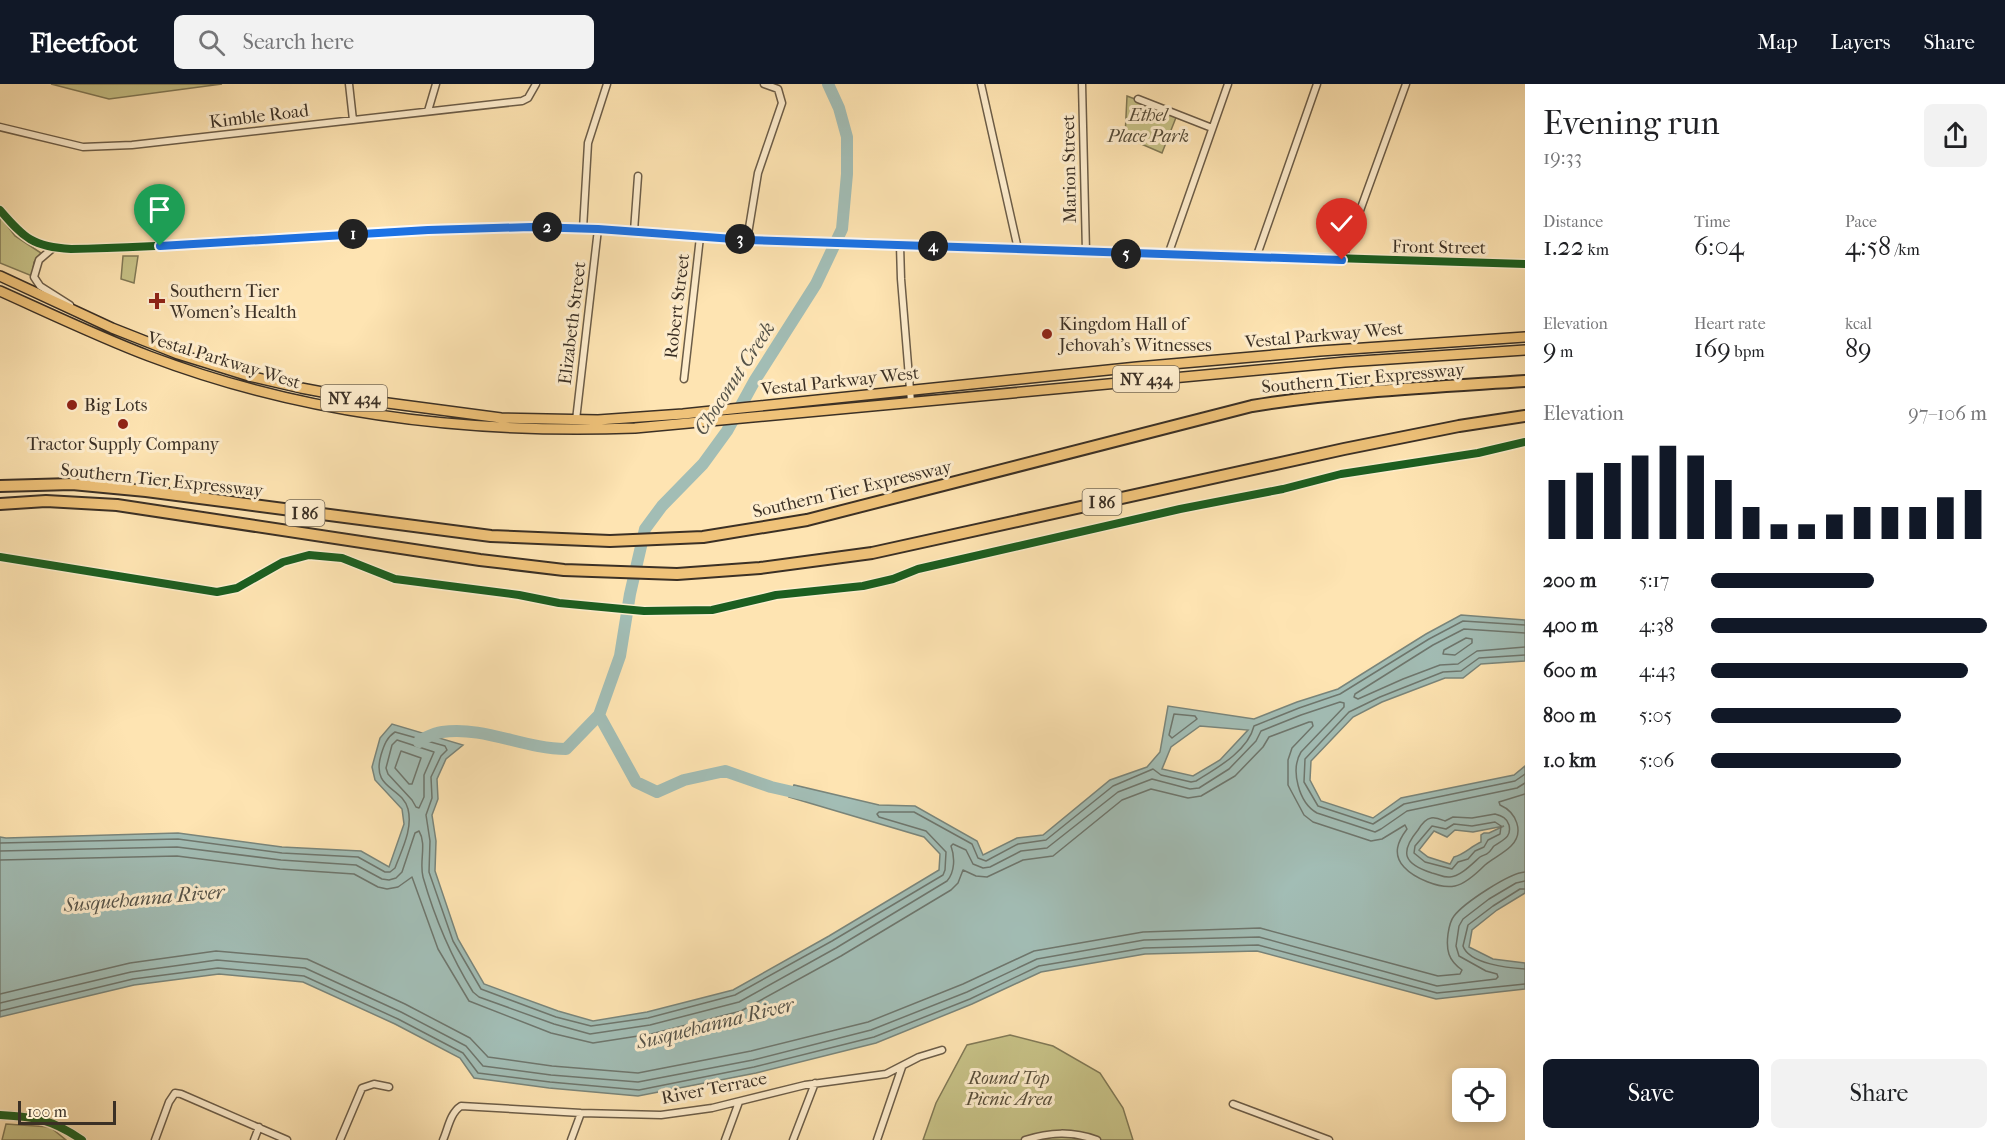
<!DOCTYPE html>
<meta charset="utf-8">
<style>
body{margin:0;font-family:"IM FELL French Canon",serif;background:#f2f2f2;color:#202124;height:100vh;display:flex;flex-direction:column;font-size:22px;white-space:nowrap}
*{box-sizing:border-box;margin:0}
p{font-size:20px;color:#757577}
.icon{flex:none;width:33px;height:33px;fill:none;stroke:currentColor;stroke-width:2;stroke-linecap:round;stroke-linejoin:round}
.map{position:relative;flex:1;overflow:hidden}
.panel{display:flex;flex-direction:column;background:#fff;width:480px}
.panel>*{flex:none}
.fabs{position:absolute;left:1452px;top:984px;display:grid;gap:12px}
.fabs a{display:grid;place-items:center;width:54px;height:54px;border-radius:9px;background:#fff;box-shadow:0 3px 9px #0003;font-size:30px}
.scale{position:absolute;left:18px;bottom:15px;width:98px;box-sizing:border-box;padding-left:6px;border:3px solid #3b3025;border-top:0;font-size:16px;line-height:21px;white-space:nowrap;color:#3b3025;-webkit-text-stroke:4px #feedcd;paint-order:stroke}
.pin{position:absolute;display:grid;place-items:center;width:51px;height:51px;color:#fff;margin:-62px -26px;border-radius:50% 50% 50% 0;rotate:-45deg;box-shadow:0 0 6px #0007}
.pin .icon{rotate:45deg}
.km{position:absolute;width:30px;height:30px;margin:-15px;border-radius:50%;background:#222;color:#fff;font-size:16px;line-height:30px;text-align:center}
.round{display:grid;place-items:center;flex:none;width:63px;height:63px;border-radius:9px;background:#f2f2f2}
.head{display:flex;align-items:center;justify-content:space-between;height:102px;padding:0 18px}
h1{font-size:33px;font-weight:600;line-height:45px}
.figures{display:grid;grid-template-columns:repeat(3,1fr);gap:9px;height:102px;padding:6px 18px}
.figures div{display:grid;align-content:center}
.figures b{font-size:26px;font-weight:600}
.figures small{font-size:16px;font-weight:400}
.figures p{font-size:16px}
.chart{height:168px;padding:12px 18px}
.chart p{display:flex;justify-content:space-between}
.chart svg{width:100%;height:108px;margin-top:6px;stroke:#111827;stroke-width:6}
.cta{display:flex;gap:12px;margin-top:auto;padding:12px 18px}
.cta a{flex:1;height:69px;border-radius:9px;background:#111827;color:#fff;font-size:24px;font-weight:600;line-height:69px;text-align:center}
.cta a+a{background:#f2f2f2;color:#202124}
ul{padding:0 18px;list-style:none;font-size:20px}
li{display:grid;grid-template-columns:96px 72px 1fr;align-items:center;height:45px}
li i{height:15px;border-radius:8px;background:#111827}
header{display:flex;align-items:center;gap:36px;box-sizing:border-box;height:84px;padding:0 30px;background:#111827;color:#fff}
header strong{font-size:28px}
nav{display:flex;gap:33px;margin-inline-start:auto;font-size:21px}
.search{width:420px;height:54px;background:#f2f2f2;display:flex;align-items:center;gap:15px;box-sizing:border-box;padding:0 21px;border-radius:9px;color:#757577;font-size:22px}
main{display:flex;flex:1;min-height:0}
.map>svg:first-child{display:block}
.green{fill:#c7c287;stroke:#817956;stroke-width:1.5}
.water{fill:#a2bdb5;stroke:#79857b;stroke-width:1.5;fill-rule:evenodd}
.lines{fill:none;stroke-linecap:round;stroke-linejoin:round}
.shore{stroke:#6e766d;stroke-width:1.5}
.river{stroke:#a2bdb5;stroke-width:12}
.minor-casing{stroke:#6c5d48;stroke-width:9}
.tertiary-casing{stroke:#6c5d48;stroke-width:10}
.primary-casing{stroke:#3b3025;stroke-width:12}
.motorway-casing{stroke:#3b3025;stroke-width:14}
.minor{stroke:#feedcd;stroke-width:6}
.tertiary{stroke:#feedcd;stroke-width:7}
.primary{stroke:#efc279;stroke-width:9}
.motorway{stroke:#efc279;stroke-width:10}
.cycleway-casing{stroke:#feedcd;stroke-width:11}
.cycleway{stroke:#1b5e20;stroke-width:8}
.route-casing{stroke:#fff;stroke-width:12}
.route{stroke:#1a73e8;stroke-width:8}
.poi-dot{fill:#8f2418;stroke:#feedcd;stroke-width:2}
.labels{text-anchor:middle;stroke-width:6;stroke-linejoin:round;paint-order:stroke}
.shield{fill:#feedcd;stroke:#766957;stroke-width:1.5}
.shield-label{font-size:16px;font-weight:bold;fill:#3b3025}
.park-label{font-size:18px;font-style:italic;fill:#574d39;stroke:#feedcd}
.street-label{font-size:18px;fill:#3b3025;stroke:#feedcd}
.poi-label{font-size:18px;fill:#3b3025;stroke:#feedcd;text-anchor:start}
.water-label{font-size:20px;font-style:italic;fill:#555349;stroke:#feedcd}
</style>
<header>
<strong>Fleetfoot</strong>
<div class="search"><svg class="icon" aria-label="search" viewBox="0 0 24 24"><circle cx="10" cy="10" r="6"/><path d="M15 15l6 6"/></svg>Search here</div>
<nav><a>Map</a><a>Layers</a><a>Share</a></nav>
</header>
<main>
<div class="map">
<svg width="1525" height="1056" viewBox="0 0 1525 1056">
<rect width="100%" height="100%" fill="#fee4b2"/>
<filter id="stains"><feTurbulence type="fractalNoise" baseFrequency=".00333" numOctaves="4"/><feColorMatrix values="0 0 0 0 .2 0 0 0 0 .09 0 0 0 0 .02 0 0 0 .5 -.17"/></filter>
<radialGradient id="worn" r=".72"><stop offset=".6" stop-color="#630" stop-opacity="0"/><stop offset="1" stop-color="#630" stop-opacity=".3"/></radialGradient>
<path class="green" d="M51,0H222L109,15Z
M1127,12L1177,31L1162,69L1125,53Z
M0,132L15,152L41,169L34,178L32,192L0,179Z
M123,172H138L134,199L121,195Z
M1010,951L1053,962L1100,989L1123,1024L1133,1056H923L936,1019L967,961Z
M6,1040L50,1043L66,1056H2Z"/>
<path class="water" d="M1461,531L1525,536V577L1481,580L1463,594H1445L1382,618L1353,633L1311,677L1310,696L1321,717L1373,734L1401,714L1514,691L1525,682V809L1497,826L1472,846L1469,863L1493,875L1525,879V905L1436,915L1257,867L1145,870L1041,888L972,920L876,959L756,989L638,1012L549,1004L474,994L460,974L395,940L303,898L219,890L134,901L0,933V753L6,754L178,749L282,763L361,767L389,783L404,740L402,725L375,696L372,683L380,654L392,640L463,661L446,675L437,695L438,715L432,731L436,757L435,787L458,855L484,900L558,927L593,937L647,928L733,906L829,852L939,786L940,770L924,753L789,713L794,701L879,721L915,722L977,757L983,771L1017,754L1043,751L1110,696L1147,683L1160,668L1168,622L1254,635L1297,618L1338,605L1426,550ZM1200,642L1248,646L1220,676L1193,692L1162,685L1171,663ZM1504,742L1489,749H1484L1481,751V758C1470,763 1465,770 1454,773L1450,780L1428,773L1419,766L1434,747L1447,753L1455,746L1473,748Z"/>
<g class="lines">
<path class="shore" d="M1525,549L1464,545L1433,561L1355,610L1354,613L1358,615L1403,595L1440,581L1458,580L1477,567L1525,563
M1466,554L1472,555V559L1455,571L1443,570L1444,566Z
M1525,571L1479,574L1461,587L1443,588L1380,613L1349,628L1305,675L1304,698L1318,722L1373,740L1404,720L1515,697L1525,690
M1174,630L1195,632L1197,635L1172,654L1169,651Z
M397,656L434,668L424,691V713L419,724L416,723L412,716L388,690L386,684L392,661Z
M401,667L421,674L412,700H409L395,684Z
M1495,730C1502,732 1507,734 1509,741C1512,754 1502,756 1494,762C1492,764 1491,767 1488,769C1486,771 1483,771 1480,773C1473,779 1460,793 1450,793C1444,794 1438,790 1432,789C1404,780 1399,769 1418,746C1421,741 1425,735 1431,734C1436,733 1440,735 1445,737L1453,733L1472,734Z
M1495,738L1501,742L1500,750L1488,756L1484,763L1475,767L1468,775L1458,778L1452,785L1425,778L1414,769L1415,762L1432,742L1446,745L1454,740L1472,742Z
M0,759L178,755L282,769L358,773L385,788H390L395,784C402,765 413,745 408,725C402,702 371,706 381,671C384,661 387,653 395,648L445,662L447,666L441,672L431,693L432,714L426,731L430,757L429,788L453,857L481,905L556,933L591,942L648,934L735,911L832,857L943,791L945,786L946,768L926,747L879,733L877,730L879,728H914L972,760L978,774L986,777L1018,760L1046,756L1113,702L1153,685L1161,691L1191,698L1196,697C1217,684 1248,667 1254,642L1299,624L1340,610L1429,555L1463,537L1525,541
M0,767L177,763L281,776L356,781L382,795L389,796L396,794L402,788L415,749L419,747C427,760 419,778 423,793C435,835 450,871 473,908L479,913L554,940L590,950L650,941L739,918L836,864L947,797C955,788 955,773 951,762L953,760L966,766L973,780L983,784L990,783L1021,767L1047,764L1118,708L1152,695L1190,705L1199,704L1229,685L1256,657L1261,647L1301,631L1340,618L1344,619V623L1301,668C1290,686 1299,719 1317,729L1375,748L1381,745L1407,727L1517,704L1525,699
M0,776L177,772L280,785L354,790L378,803L387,805L398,803L412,793L438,865L469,917L551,949L593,959L651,950L741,927L841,872L951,806L958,799L963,786L976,792L987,793L1023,776L1053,772L1122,716L1151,705L1188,714L1201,712L1235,692L1263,663L1269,653L1309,638H1312L1313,642L1292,664L1288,676V701L1304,731L1313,738L1371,757L1382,755L1405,741L1407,745C1398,757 1392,770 1404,783C1414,794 1439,805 1455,802C1465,800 1478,788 1485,781C1493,774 1503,770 1511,762C1525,748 1516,728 1500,721L1499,718L1525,710
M1525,805H1520L1493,822L1468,841L1463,862C1469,880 1509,884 1525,885
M0,910L130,879L216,867L307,875L405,920L470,954L488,973L552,982L638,989L751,967L868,938L963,900L1034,867L1143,848L1260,844L1438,892L1460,890L1462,886C1448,876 1446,866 1448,850C1449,843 1450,837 1454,832C1464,819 1509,789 1525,788
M0,919L131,888L217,876L305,884L401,928L466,962L483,982L551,991L638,998L753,976L871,946L967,908L1037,875L1144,856L1259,853L1437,902L1496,895L1498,893L1497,890L1486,887L1459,872L1456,862L1459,842L1463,835L1489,815L1516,799L1525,797
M0,927L133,895L218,884L304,892L398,935L463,969L478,989L550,998L639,1006L754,983L874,953L970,915L1039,882L1144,864L1258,861L1437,909L1525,900"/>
<path class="river" d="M419,658L420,656C427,653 434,649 442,648C485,642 524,665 566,665L599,631
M806,711L771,703L725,687L684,696L657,708L636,698L599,631L620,572L630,510L645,445L662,422L703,380L727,347L755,296L816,200L842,145L847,90V53L839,24L828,0"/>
<g class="minor-casing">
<path id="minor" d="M349,0L353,36
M981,0L1018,165
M1082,0L1086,168
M1138,15L1212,44
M428,27L436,0
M0,43L83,63L132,61L522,17L528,14L536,0
M0,126C24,154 33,163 71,165C225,163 378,143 532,143C605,143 677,153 750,156C1009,165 1267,174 1525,180
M583,145L588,59L607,0
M634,147L638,92
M747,156L758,89L782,19L778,5L764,0
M900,161L901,195L911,318
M53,164L39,176L34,193L40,202L70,221
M1168,171L1228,0
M1256,174L1317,0
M1342,176L1406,0
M684,295L700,153
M576,336L598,145
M1233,1020L1329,1056
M155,1056L169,1018L175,1009L181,1010L287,1056
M254,1056L259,1043
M340,1056L362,1004L374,1000L389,1003
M443,1056C448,1045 450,1029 461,1022L581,1029L661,1031L712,1024L805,1001L886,990L919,973L942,966
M571,1056L581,1029
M725,1056L739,1018
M793,1056L815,999
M877,1056L902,983
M1025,1056C1050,1048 1072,1047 1097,1056"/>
</g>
<g class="tertiary-casing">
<path id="tertiary" d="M0,1031C36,1033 51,1035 82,1056"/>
</g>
<g class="primary-casing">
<path id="primary" d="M0,192L112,244L178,270L249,292L301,304L365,316L501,334L598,336L683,330L1137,283L1320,267L1525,253
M0,207C49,229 99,253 149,272C304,331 470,350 635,344L1345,278L1525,266"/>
</g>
<g class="motorway-casing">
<path id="motorway" d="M0,402L72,400L146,407L491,452L610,457L703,453L807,436L1252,322C1342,307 1434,303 1525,297
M0,420L46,417L117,421L480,476L564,486L677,490L760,484L872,469L1344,365L1459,342L1525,332"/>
</g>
<use href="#minor" class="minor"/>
<use href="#tertiary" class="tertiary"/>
<use href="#primary" class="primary"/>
<use href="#motorway" class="motorway"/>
<g class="cycleway-casing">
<path id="cycleway" d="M0,126C24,154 33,163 71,165C225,163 378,143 532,143C605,143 677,153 750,156C1009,165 1267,174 1525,180
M0,473L217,508L237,504L283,478L309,471L342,474L395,495L519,511L559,519L644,527L712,526L776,511L863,502L893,495L918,485L1180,425L1283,405L1341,390L1478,369L1525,358
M0,1031C36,1033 51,1035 82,1056"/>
</g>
<use href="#cycleway" class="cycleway"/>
</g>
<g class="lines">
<g class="route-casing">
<path id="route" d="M160,162L428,146L531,143L598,145L747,156L1342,176"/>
</g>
<use href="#route" class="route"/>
</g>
<g class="poi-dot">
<path d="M154 208h6v6h6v6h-6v6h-6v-6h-6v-6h6z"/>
<circle cx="1047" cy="250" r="6"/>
<circle cx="72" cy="321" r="6"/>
<circle cx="123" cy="340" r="6"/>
</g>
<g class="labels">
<g class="shield">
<rect x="1113" y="282" width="66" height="26" rx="4.5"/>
<rect x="321" y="301" width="66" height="26" rx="4.5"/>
<rect x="1082.5" y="405" width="39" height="26" rx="4.5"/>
<rect x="285.5" y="416" width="39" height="26" rx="4.5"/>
</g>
<g class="shield-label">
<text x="1146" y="301">NY 434</text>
<text x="354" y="320">NY 434</text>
<text x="1102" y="424">I 86</text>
<text x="305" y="435">I 86</text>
</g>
<g class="park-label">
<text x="1148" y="37">Ethel<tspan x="1148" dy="21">Place Park</tspan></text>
<text x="1009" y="1000">Round Top<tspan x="1009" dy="21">Picnic Area</tspan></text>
</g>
<g class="street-label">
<text transform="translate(259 32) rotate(-7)" y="6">Kimble Road</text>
<text transform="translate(1069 85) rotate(-91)" y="6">Marion Street</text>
<text transform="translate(1439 163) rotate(1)" y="6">Front Street</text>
<text transform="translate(677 222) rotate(-83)" y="6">Robert Street</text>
<text transform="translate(572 239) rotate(-83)" y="6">Elizabeth Street</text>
<text transform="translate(1324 251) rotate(-5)" y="6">Vestal Parkway West</text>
<text transform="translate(224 276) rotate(17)" y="6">Vestal Parkway West</text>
<text transform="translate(1363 294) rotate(-5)" y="6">Southern Tier Expressway</text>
<text transform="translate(840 297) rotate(-6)" y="6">Vestal Parkway West</text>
<text transform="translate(162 396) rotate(6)" y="6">Southern Tier Expressway</text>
<text transform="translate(852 405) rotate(-13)" y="6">Southern Tier Expressway</text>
<text transform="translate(714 1004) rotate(-11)" y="6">River Terrace</text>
</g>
<g class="poi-label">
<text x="170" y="213">Southern Tier<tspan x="170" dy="21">Women's Health</tspan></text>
<text x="1059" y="246">Kingdom Hall of<tspan x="1059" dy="21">Jehovah’s Witnesses</tspan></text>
<text x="84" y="327">Big Lots</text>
<text x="123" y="366" text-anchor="middle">Tractor Supply Company</text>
</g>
<g class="water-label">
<text transform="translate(734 294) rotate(-57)" y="7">Choconut Creek</text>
<text transform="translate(144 814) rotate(-5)" y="7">Susquehanna River</text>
<text transform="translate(715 939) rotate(-14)" y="7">Susquehanna River</text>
</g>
</g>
<rect width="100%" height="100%" filter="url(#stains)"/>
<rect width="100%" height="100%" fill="url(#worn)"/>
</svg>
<div class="fabs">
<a><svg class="icon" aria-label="locate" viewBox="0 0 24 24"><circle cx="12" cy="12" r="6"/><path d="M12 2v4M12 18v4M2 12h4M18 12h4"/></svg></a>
</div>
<div class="scale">100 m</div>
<div class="pin" style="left:160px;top:162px;background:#1e9e55"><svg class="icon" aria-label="arrive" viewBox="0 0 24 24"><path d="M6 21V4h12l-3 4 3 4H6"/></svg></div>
<div class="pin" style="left:1342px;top:176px;background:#d93025"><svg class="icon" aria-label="check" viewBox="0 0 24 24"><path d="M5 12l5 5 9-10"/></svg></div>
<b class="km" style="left:353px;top:150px">1</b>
<b class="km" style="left:547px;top:143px">2</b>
<b class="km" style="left:740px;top:155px">3</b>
<b class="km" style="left:933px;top:162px">4</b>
<b class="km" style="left:1126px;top:170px">5</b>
</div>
<section class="panel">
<div class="head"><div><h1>Evening run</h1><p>19:33</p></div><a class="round"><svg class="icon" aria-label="share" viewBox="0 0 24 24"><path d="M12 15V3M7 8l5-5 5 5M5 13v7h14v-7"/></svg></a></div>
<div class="figures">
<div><p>Distance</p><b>1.22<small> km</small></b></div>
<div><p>Time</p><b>6:04</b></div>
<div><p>Pace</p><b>4:58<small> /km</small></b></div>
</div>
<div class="figures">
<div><p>Elevation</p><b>9<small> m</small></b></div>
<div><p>Heart rate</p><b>169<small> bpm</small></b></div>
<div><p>kcal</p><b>89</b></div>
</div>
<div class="chart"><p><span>Elevation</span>97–106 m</p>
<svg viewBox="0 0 160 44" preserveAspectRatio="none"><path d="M5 44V20M15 44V17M25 44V13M35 44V10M45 44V6M55 44V10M65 44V20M75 44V31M85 44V38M95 44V38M105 44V34M115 44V31M125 44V31M135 44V31M145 44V27M155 44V24"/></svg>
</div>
<ul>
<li><b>200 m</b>5:17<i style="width:59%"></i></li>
<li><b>400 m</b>4:38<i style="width:100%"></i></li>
<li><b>600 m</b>4:43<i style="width:93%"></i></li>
<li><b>800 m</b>5:05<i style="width:69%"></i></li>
<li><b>1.0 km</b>5:06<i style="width:69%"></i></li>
</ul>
<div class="cta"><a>Save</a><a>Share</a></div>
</section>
</main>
